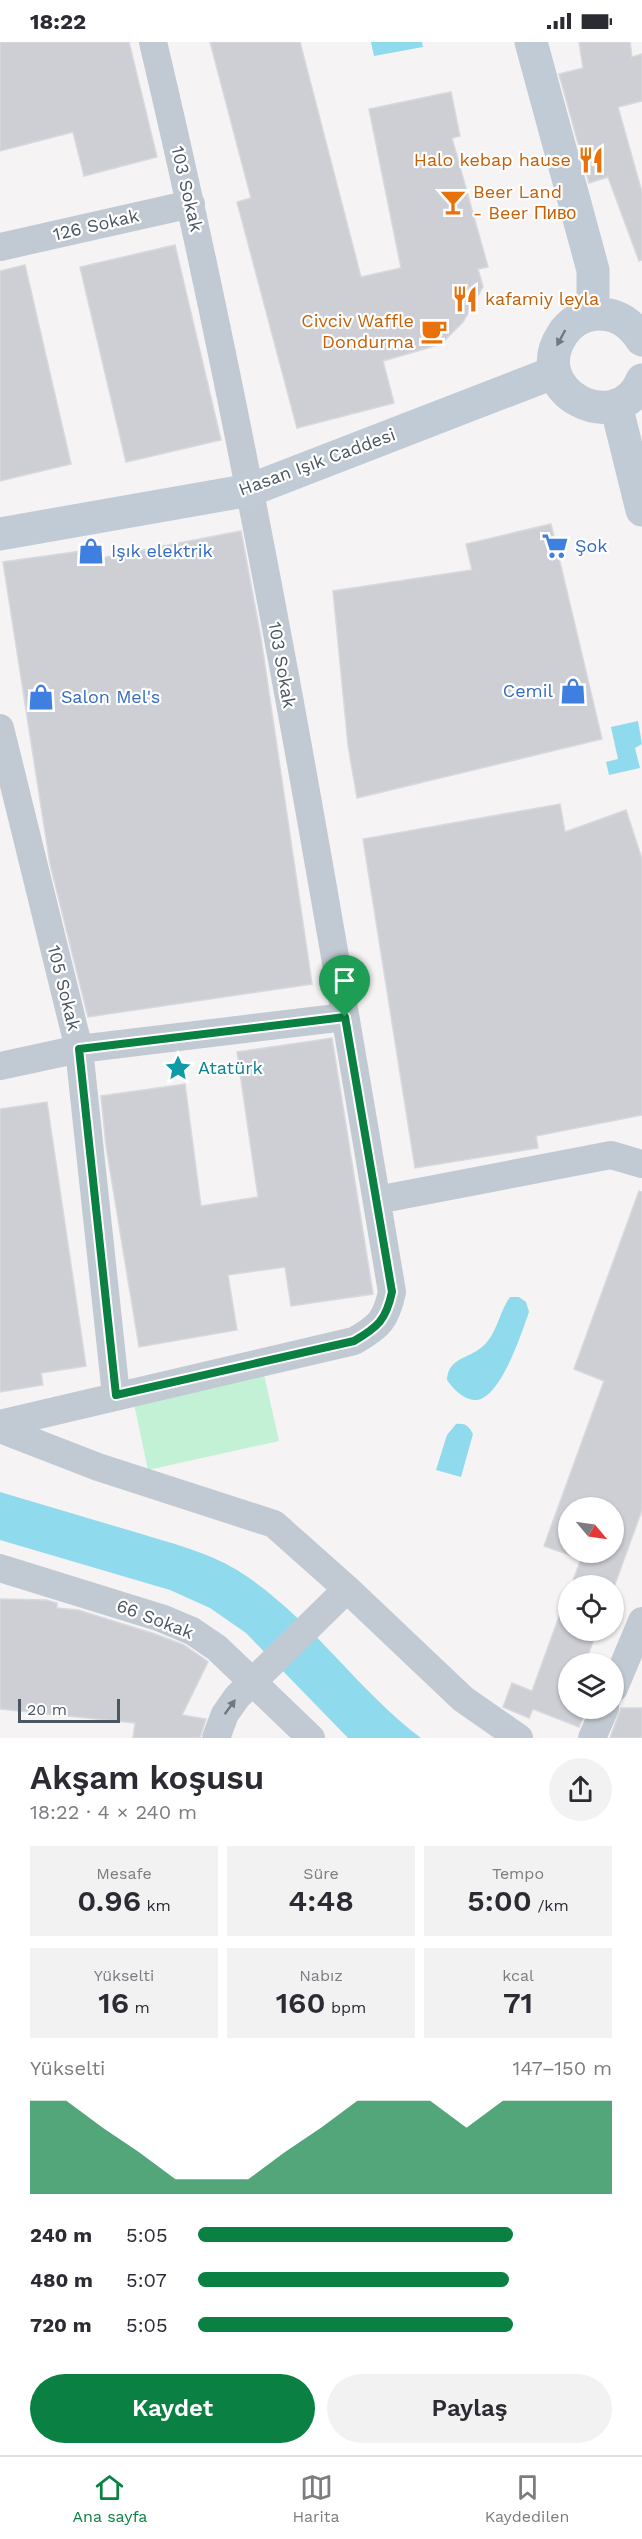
<!DOCTYPE html>
<html lang="tr">
<meta charset="utf-8">
<style>
body{margin:0;font-family:"Work Sans",sans-serif;background:#f2f2f3;color:#2b2b33;height:100vh;display:flex;flex-direction:column;font-size:22px;white-space:nowrap}
*{box-sizing:border-box;margin:0}
p{font-size:20px;color:#7c7c81}
.icon{flex:none;width:33px;height:33px;fill:none;stroke:currentColor;stroke-width:2;stroke-linecap:round;stroke-linejoin:round}
.map{position:relative;height:1696px;overflow:hidden}
.panel{display:flex;flex-direction:column;background:#fff;flex:1}
.panel>*{flex:none}
.needle{width:39px;rotate:119deg}
.tools{position:absolute;left:558px;top:1455px;display:grid;gap:12px}
.tools a{display:grid;place-items:center;width:66px;height:66px;border-radius:50%;background:#fff;box-shadow:0 2px 4px #0004;font-size:30px}
.scale{position:absolute;left:18px;bottom:15px;width:102px;box-sizing:border-box;padding-left:6px;border:3px solid #4a5661;border-top:0;font-size:16px;line-height:21px;white-space:nowrap;color:#4a5661;-webkit-text-stroke:4px #fff;paint-order:stroke}
.pin{position:absolute;display:grid;place-items:center;width:51px;height:51px;color:#fff;margin:-62px -26px;border-radius:50% 50% 50% 0;rotate:-45deg;box-shadow:0 0 6px #0007}
.pin .icon{rotate:45deg}
.round{display:grid;place-items:center;flex:none;width:63px;height:63px;border-radius:32px;background:#f2f2f3}
.overview{display:flex;align-items:center;justify-content:space-between;height:102px;padding:0 30px}
h1{font-size:33px;font-weight:600;line-height:45px}
.stats{display:grid;grid-template-columns:repeat(3,1fr);gap:9px;height:102px;padding:6px 30px}
.stats div{display:grid;align-content:center;border-radius:0px;background:#f2f2f3;text-align:center}
.stats b{font-size:30px;font-weight:600}
.stats small{font-size:16px;font-weight:400}
.stats p{font-size:16px}
.chart{height:168px;padding:12px 30px}
.chart p{display:flex;justify-content:space-between}
.chart svg{width:100%;height:108px;margin-top:6px;fill:#0b8043;opacity:.7}
.action{display:flex;gap:12px;margin-top:auto;padding:12px 30px}
.action a{flex:1;height:69px;border-radius:36px;background:#0b8043;color:#fff;font-size:24px;font-weight:600;line-height:69px;text-align:center}
.action a+a{background:#f2f2f3;color:#2b2b33}
ul{padding:0 30px;list-style:none;font-size:20px}
li{display:grid;grid-template-columns:96px 72px 1fr;align-items:center;height:45px}
li i{height:15px;border-radius:8px;background:#0b8043}
.status{display:flex;justify-content:space-between;align-items:center;height:42px;padding:0 30px;background:#fff;direction:ltr}
.status svg{height:16px;fill:currentColor}
.tabs{display:flex;justify-content:space-around;align-items:center;height:84px;border-top:2px solid #e1e1e2;background:#fff;font-size:16px;color:#7c7c81}
.tabs a{display:grid;justify-items:center;gap:3px}
.tabs .on{color:#0b8043}
.map>svg:first-child{display:block}
.green{fill:#c3f1d5}
.water{fill:#90daee}
.building{fill:#cdcfd5;stroke:#d7d9de;stroke-width:1.5;fill-rule:evenodd}
.lines{fill:none;stroke-linecap:round;stroke-linejoin:round}
.street{stroke:#c1cad2;stroke-width:28}
.secondary{stroke:#c1cbd6;stroke-width:33}
.oneway{fill:#6e7984}
.oneway2{fill:#6e7983}
.route-casing{stroke:#fff;stroke-width:12}
.route{stroke:#0b8043;stroke-width:8}
.labels{text-anchor:middle;stroke-width:4.5;stroke-linejoin:round;paint-order:stroke}
.food-label{font-size:18px;fill:#c56008;stroke:#fff;text-anchor:end}
.street-label{font-size:18px;fill:#4a5661;stroke:#fff}
.shop-label{font-size:18px;fill:#366cbe;stroke:#fff;text-anchor:start}
.culture-label{font-size:18px;fill:#0d838f;stroke:#fff;text-anchor:start}
</style>
<div class="status"><b>18:22</b><svg viewBox="0 0 49 12"><path d="M0 12V9h3v3zM5 12V6h3v6zM10 12V3h3v9zM15 12V0h3v12zM26 1h20v11H26zM47 4h2v5h-2z"/></svg></div>
<div class="map">
<svg width="642" height="1696" viewBox="0 0 642 1696">
<rect width="100%" height="100%" fill="#f5f3f3"/>
<path class="green" d="M263,1328L279,1399L148,1428L133,1357Z"/>
<path class="water" d="M371,0H422L423,5L374,14Z
M638,679L642,702L635,706L640,726L609,733L606,720L618,717L611,685Z
M510,1255H519L526,1260L529,1270C522,1290 501,1355 477,1358C465,1359 453,1347 447,1338C448,1316 468,1317 482,1305C497,1293 499,1270 510,1255Z
M456,1382C465,1381 469,1384 473,1392L461,1435L436,1428L447,1393Z
M0,1450C45,1463 90,1477 135,1490C170,1501 205,1509 237,1528C308,1572 355,1646 421,1696H348L246,1591L210,1566L170,1548L0,1498Z"/>
<path class="building" d="M0,0H129L157,115L84,134L73,90L0,109Z
M210,0H300L361,235L401,226L369,67L451,50L460,94L452,96L488,225L478,227L483,245L463,280L441,302L383,319L394,361L297,386L237,160L251,156Z
M579,0H630L632,15L642,12V59L618,65L642,150V218L639,219L608,135L589,141L559,32L583,26Z
M175,203L221,398L126,420L80,225Z
M25,223L71,422L0,439V229Z
M551,482L602,697L357,756L348,703L333,549L472,528L466,502Z
M241,489L261,596L312,942L88,975L50,822L3,520L95,507L96,517Z
M560,762L565,790L626,768L642,817V1073L536,1094L538,1106L415,1126L363,797Z
M332,996L373,1252L291,1264L285,1225L228,1233L237,1288L139,1305L106,1104L101,1054L185,1042L201,1164L258,1155L237,1010Z
M47,1060L86,1324L41,1331L43,1343L0,1350V1067Z
M639,1149L642,1150V1468L614,1545L571,1544L581,1517L544,1504L604,1339L574,1327ZM568,1466H614V1510H568Z
M568,1550V1588H597L585,1622H568V1666H587L579,1685L533,1667L529,1676L503,1665L512,1641L532,1649Z
M0,1557L46,1558L57,1561V1566L78,1568L155,1592L184,1603L207,1619L208,1620L182,1673L206,1677L200,1696H133L135,1681L0,1667Z
M621,1666H642V1696H610Z"/>
<g class="lines">
<path class="street" d="M0,205L191,162
M0,686L79,1007L116,1353
M0,1024L79,1007L345,975
M377,1158L611,1113L642,1122
M0,1382L354,1299C379,1285 386,1278 392,1250C322,832 251,413 153,0
M0,1387L98,1425L274,1482L347,1547L463,1657L519,1696
M0,1526L161,1576L192,1589L217,1606L311,1696
M614,1646L642,1579
M216,1696L225,1672L237,1655L347,1547
M592,1696L605,1666"/>
<path class="secondary" d="M531,0L593,228V272
M642,298C631,281 617,271 596,272C582,273 569,281 562,293C525,350 618,397 642,338
M616,363L642,468
M0,492L250,448L555,330"/>
</g>
<defs><path id="oneway-solid" d="M-6-.8H1V-3.2L6.5 0L1 3.2V.8H-6Z" transform="scale(1.5)"/></defs>
<use class="oneway" href="#oneway-solid" transform="translate(561 296) rotate(118)"/>
<use class="oneway2" href="#oneway-solid" transform="translate(230 1665) rotate(-54)"/>
<g class="lines">
<g class="route-casing">
<path id="route" d="M345,975L392,1250C386,1278 378,1285 354,1299L116,1353L79,1007Z"/>
</g>
<use href="#route" class="route"/>
</g>
<defs>
<g id="restaurant-bare" transform="scale(2.07)"><path d="M-5-6h1v4h1v-4h1v4h1v-4h1v5L-1.5 .5V6h-2V.5L-5-1ZM5-6V6H3V1.5H1.5Q1.5-4 5-6Z" fill="#e8710a" stroke="#fff" stroke-width="2.5" paint-order="stroke"/></g>
<g id="bar-bare" transform="scale(2.07)"><path d="M-6-5H6L.8 .8V4.5H3.5V6h-7V4.5H-.8V.8Z" fill="#e8710a" stroke="#fff" stroke-width="2.5" paint-order="stroke"/></g>
<g id="cafe-bare" transform="scale(2.07)"><path d="M-5.5-4.5H6V0H3Q3 3.5 0 3.5H-2.5Q-5.5 3.5-5.5 0ZM3-3.2v2h1.7v-2ZM-6 4.5H4V6H-6Z" fill="#e8710a" stroke="#fff" stroke-width="2.5" paint-order="stroke"/></g>
<g id="supermarket-bare" transform="scale(2.07)"><path d="M-6-5.5h2.5l.6 2H6L4.5 2H-2.5L-4.4-4H-6ZM-1.5 3.2a1.3 1.3 0 1 0 .1 0ZM3 3.2a1.3 1.3 0 1 0 .1 0Z" fill="#3f7fe0" stroke="#fff" stroke-width="2.5" paint-order="stroke"/></g>
<g id="shop-bare" transform="scale(2.07)"><path d="M-5-2.5h2.3a2.7 3.5 0 0 1 5.4 0H5L5.5 6h-11ZM-1.5-2.5h3a1.5 2.3 0 0 0-3 0Z" fill="#3f7fe0" stroke="#fff" stroke-width="2.5" paint-order="stroke"/></g>
<g id="sight-bare" transform="scale(2.07)"><path d="M0-6L1.8-2.2L6-1.7L2.9 1.2L3.7 5.4L0 3.3L-3.7 5.4L-2.9 1.2L-6-1.7L-1.8-2.2Z" fill="#0f9aa8" stroke="#fff" stroke-width="2.5" paint-order="stroke"/></g>
</defs>
<g fill-rule="evenodd">
<use href="#restaurant-bare" x="591" y="118"/>
<use href="#bar-bare" x="453" y="160"/>
<use href="#restaurant-bare" x="465" y="257"/>
<use href="#cafe-bare" x="434" y="289"/>
<use href="#supermarket-bare" x="555" y="504"/>
<use href="#shop-bare" x="91" y="509"/>
<use href="#shop-bare" x="573" y="649"/>
<use href="#shop-bare" x="41" y="655"/>
<use href="#sight-bare" x="178" y="1026"/>
</g>
<g class="labels">
<g class="food-label">
<text x="571" y="124">Halo kebap hause</text>
<text x="473" y="156" text-anchor="start">Beer Land<tspan x="473" dy="21">- Beer Пиво</tspan></text>
<text x="485" y="263" text-anchor="start">kafamiy leyla</text>
<text x="414" y="285">Civciv Waffle<tspan x="414" dy="21">Dondurma</tspan></text>
</g>
<g class="street-label">
<text transform="translate(187 147) rotate(77)" y="6">103 Sokak</text>
<text transform="translate(96 183) rotate(-13)" y="6">126 Sokak</text>
<text transform="translate(317 420) rotate(-20)" y="6">Hasan Işık Caddesi</text>
<text transform="translate(282 623) rotate(80)" y="6">103 Sokak</text>
<text transform="translate(64 946) rotate(76)" y="6">105 Sokak</text>
<text transform="translate(155 1577) rotate(21)" y="6">66 Sokak</text>
</g>
<g class="shop-label">
<text x="575" y="510">Şok</text>
<text x="111" y="515">Işık elektrik</text>
<text x="553" y="655" text-anchor="end">Cemil</text>
<text x="61" y="661">Salon Mel's</text>
</g>
<g class="culture-label">
<text x="198" y="1032">Atatürk</text>
</g>
</g>
</svg>
<div class="tools">
<a><svg class="needle" viewBox="-14 -14 28 28"><path d="M0-13l5 13h-10z" fill="#e53935"/><path d="M0 13l5-13h-10z" fill="#7c7c81"/></svg></a>
<a><svg class="icon" aria-label="locate" viewBox="0 0 24 24"><circle cx="12" cy="12" r="6"/><path d="M12 2v4M12 18v4M2 12h4M18 12h4"/></svg></a>
<a><svg class="icon" aria-label="layers" viewBox="0 0 24 24"><path d="M12 4l9 5-9 5-9-5zM3 14l9 5 9-5"/></svg></a>
</div>
<div class="scale">20 m</div>
<div class="pin" style="left:345px;top:975px;background:#1e9e55"><svg class="icon" aria-label="arrive" viewBox="0 0 24 24"><path d="M6 21V4h12l-3 4 3 4H6"/></svg></div>
</div>
<section class="panel">
<div class="overview"><div><h1>Akşam koşusu</h1><p>18:22 · 4 × 240 m</p></div><a class="round"><svg class="icon" aria-label="share" viewBox="0 0 24 24"><path d="M12 15V3M7 8l5-5 5 5M5 13v7h14v-7"/></svg></a></div>
<div class="stats">
<div><p>Mesafe</p><b>0.96<small> km</small></b></div>
<div><p>Süre</p><b>4:48</b></div>
<div><p>Tempo</p><b>5:00<small> /km</small></b></div>
</div>
<div class="stats">
<div><p>Yükselti</p><b>16<small> m</small></b></div>
<div><p>Nabız</p><b>160<small> bpm</small></b></div>
<div><p>kcal</p><b>71</b></div>
</div>
<div class="chart"><p><span>Yükselti</span>147–150 m</p>
<svg viewBox="0 0 160 44" preserveAspectRatio="none"><path d="M0 44V6L10 6L20 17L30 27L40 38L50 38L60 38L70 27L80 17L90 6L100 6L110 6L120 17L130 6L140 6L150 6L160 6V44z"/></svg>
</div>
<ul>
<li><b>240 m</b>5:05<i style="width:76%"></i></li>
<li><b>480 m</b>5:07<i style="width:75%"></i></li>
<li><b>720 m</b>5:05<i style="width:76%"></i></li>
</ul>
<div class="action"><a>Kaydet</a><a>Paylaş</a></div>
</section>
<nav class="tabs">
<a class="on"><svg class="icon" aria-label="home" viewBox="0 0 24 24"><path d="M3 11l9-7 9 7M6 9v11h12V9"/></svg>Ana sayfa</a>
<a><svg class="icon" aria-label="map" viewBox="0 0 24 24"><path d="M3 6l6-2 6 2 6-2v14l-6 2-6-2-6 2zM9 4v14M15 6v14"/></svg>Harita</a>
<a><svg class="icon" aria-label="saved" viewBox="0 0 24 24"><path d="M7 4h10v16l-5-4-5 4z"/></svg>Kaydedilen</a>
</nav>
